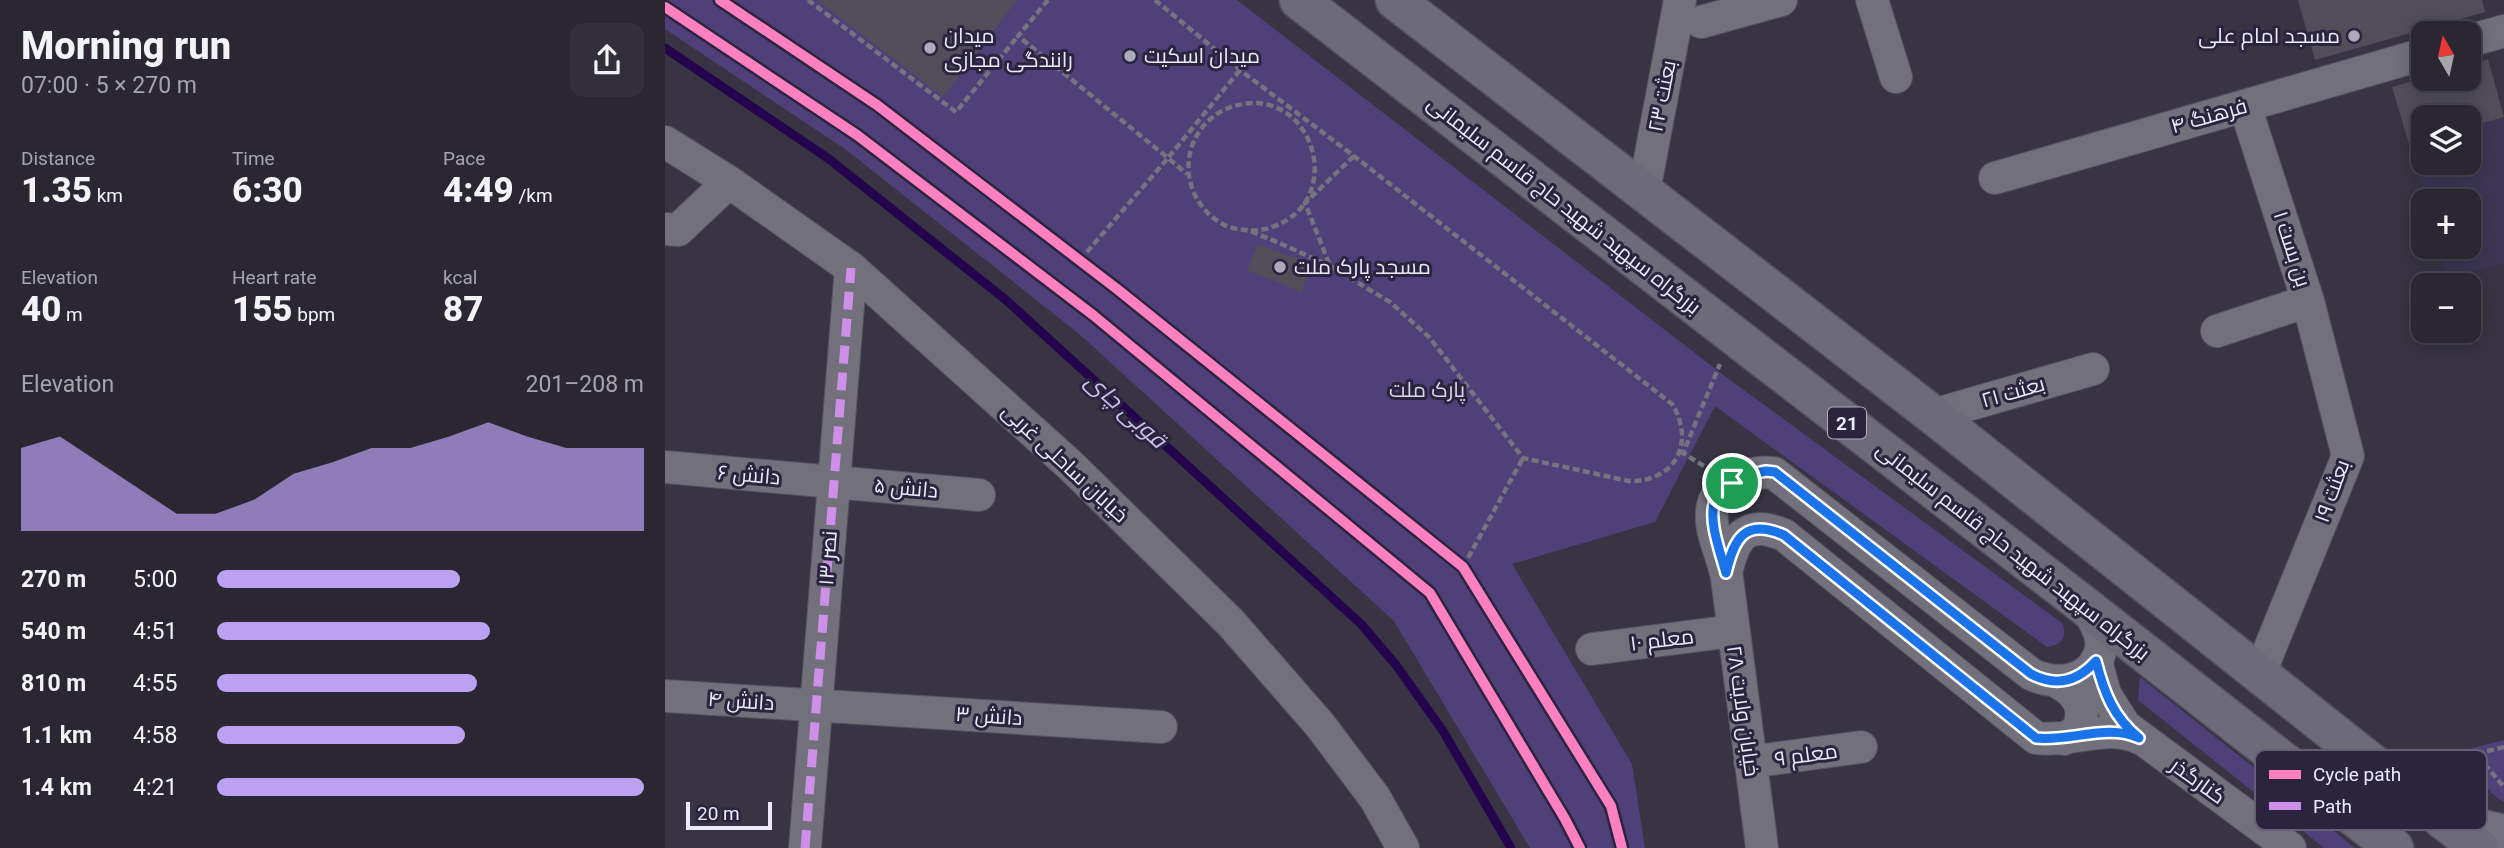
<!DOCTYPE html>
<meta charset="utf-8">
<style>
body{margin:0;font-family:Roboto,Cairo,sans-serif;background:#322f3a;color:#f1f3f6;height:100vh;display:flex;flex-direction:column;font-size:26px;white-space:nowrap}
*{box-sizing:border-box;margin:0}
p{font-size:23px;color:#a5a5ac}
.icon{flex:none;width:38px;height:38px;fill:none;stroke:currentColor;stroke-width:2;stroke-linecap:round;stroke-linejoin:round}
.map{position:relative;flex:1;overflow:hidden}
.panel{display:flex;flex-direction:column;background:#2a2732;width:665px}
.panel>*{flex:none}
.needle{width:46px;rotate:351deg}
.tools{position:absolute;left:1746px;top:21px;display:grid;gap:14px}
.tools a{display:grid;place-items:center;width:70px;height:70px;border-radius:14px;background:#2a2732;box-shadow:0 4px 18px #0003,0 0 0 2px #46444d;font-size:35px}
.scale{position:absolute;left:21px;bottom:18px;width:86px;box-sizing:border-box;padding-left:7px;border:4px solid #ece9fb;border-top:0;font-size:19px;line-height:24px;white-space:nowrap;color:#ece9fb;-webkit-text-stroke:5px #2a243e;paint-order:stroke}
.pin{position:absolute;display:grid;place-items:center;width:60px;height:60px;color:#fff;margin:-30px;border:4px solid #fff;border-radius:50%;box-shadow:0 2px 7px #0007}
.round{display:grid;place-items:center;flex:none;width:74px;height:74px;border-radius:14px;background:#322f3a}
.head{display:flex;align-items:center;justify-content:space-between;height:119px;padding:0 21px}
h1{font-size:38px;font-weight:800;line-height:52px}
.stats{display:grid;grid-template-columns:repeat(3,1fr);gap:10px;height:119px;padding:7px 21px}
.stats div{display:grid;align-content:center}
.stats b{font-size:35px;font-weight:800}
.stats small{font-size:19px;font-weight:400}
.stats p{font-size:19px}
.chart{height:196px;padding:14px 21px}
.chart p{display:flex;justify-content:space-between}
.chart svg{width:100%;height:126px;margin-top:7px;fill:#bca0f2;opacity:.7}
ul{padding:0 21px;list-style:none;font-size:23px}
li{display:grid;grid-template-columns:112px 84px 1fr;align-items:center;height:52px}
li i{height:18px;border-radius:9px;background:#bca0f2}
main{display:flex;flex:1;min-height:0}
.map>svg:first-child{display:block}
.built{fill:#3c3654}
.green{fill:#4f407a}
.lines{fill:none;stroke-linecap:round;stroke-linejoin:round}
.stream{stroke:#24054d;stroke-width:9}
.building{fill:#514e5a}
.minor-casing{stroke:#555260;stroke-width:34}
.major-casing{stroke:#555260;stroke-width:41}
.highway-casing{stroke:#555260;stroke-width:41}
.path{stroke:#75737e;stroke-width:4.5;stroke-dasharray:7 3.5;stroke-linecap:butt}
.minor{stroke:#72707b;stroke-width:32}
.major{stroke:#74717f;stroke-width:38}
.highway{stroke:#6d6a79;stroke-width:38}
.quiet{stroke:#ce8fe9;stroke-width:9;stroke-dasharray:18 9;stroke-linecap:butt}
.cycleway-casing{stroke:#2a243e;stroke-width:15}
.cycleway{stroke:#ff80c0;stroke-width:10}
.route-casing{stroke:#fff;stroke-width:14}
.route{stroke:#1a73e8;stroke-width:9}
.poi-dot{fill:#adaabb;stroke:#2a243e;stroke-width:2.5}
.labels{text-anchor:middle;stroke-width:6;stroke-linejoin:round;paint-order:stroke}
.shield{fill:#2a243e;stroke:#b2aec2;stroke-width:2}
.shield-label{font-size:19px;font-weight:bold;fill:#ece9fb}
.poi-label{font-size:21px;fill:#ece9fb;stroke:#2a243e;text-anchor:start}
.street-label{font-size:21px;fill:#ece9fb;stroke:#2a243e}
.park-label{font-size:21px;fill:#dbd7ee;stroke:#2a243e}
.water-label{font-size:23px;font-style:italic;fill:#cac1ee;stroke:#2a243e}
.key{fill:#2a243e;stroke:#645f77;stroke-width:2}
.key-label{font-size:19px;fill:#ece9fb}
</style>
<main>
<section class="panel">
<div class="head"><div><h1>Morning run</h1><p>07:00 · 5 × 270 m</p></div><a class="round"><svg class="icon" aria-label="share" viewBox="0 0 24 24"><path d="M12 15V3M7 8l5-5 5 5M5 13v7h14v-7"/></svg></a></div>
<div class="stats">
<div><p>Distance</p><b>1.35<small> km</small></b></div>
<div><p>Time</p><b>6:30</b></div>
<div><p>Pace</p><b>4:49<small> /km</small></b></div>
</div>
<div class="stats">
<div><p>Elevation</p><b>40<small> m</small></b></div>
<div><p>Heart rate</p><b>155<small> bpm</small></b></div>
<div><p>kcal</p><b>87</b></div>
</div>
<div class="chart"><p><span>Elevation</span>201–208 m</p>
<svg viewBox="0 0 160 44" preserveAspectRatio="none"><path d="M0 44V15L10 11L20 20L30 29L40 38L50 38L60 33L70 24L80 20L90 15L100 15L110 11L120 6L130 11L140 15L150 15L160 15V44z"/></svg>
</div>
<ul>
<li><b>270 m</b>5:00<i style="width:57%"></i></li>
<li><b>540 m</b>4:51<i style="width:64%"></i></li>
<li><b>810 m</b>4:55<i style="width:61%"></i></li>
<li><b>1.1 km</b>4:58<i style="width:58%"></i></li>
<li><b>1.4 km</b>4:21<i style="width:100%"></i></li>
</ul>
</section>
<div class="map">
<svg width="1839" height="848" viewBox="0 0 1839 848">
<rect width="100%" height="100%" fill="#383443"/>
<path class="built" d="M1839,117V263L1782,279L1773,247H1804V201H1760L1744,144L1759,140V163H1804V127Z"/>
<path class="green" d="M0,0H572L1061,377L1397,623C1401,632 1400,638 1393,644L1382,647L1050,406L990,522L847,564L967,764L980,848H865L729,621L413,333L180,149L0,29Z
M1475,677L1690,848H1659L1473,700Z
M1839,740V802C1819,790 1808,771 1800,750Z"/>
<g class="lines">
<path class="stream" d="M0,48L164,159L341,300L696,624L731,665L778,731L846,848"/>
</g>
<path class="building" d="M152,0H352L278,97Z
M1633,0H1817L1820,12L1650,60Z
M1823,59L1839,117L1804,127V117H1759V140L1744,144L1727,87L1759,78L1804,79V65Z
M593,244L647,265L636,292L582,270Z"/>
<g class="lines">
<g class="minor-casing">
<path id="minor" d="M1207,0L1231,77
M1036,22L1116,0
M1804,41L1839,31
M0,142L64,182L186,268L405,465L566,623L655,725L710,798L738,848
M1330,178L1759,54
M979,191L1015,0
M0,229L13,230L64,182
M1552,331L1643,301L1580,106
M1268,415L1428,369
M0,467L314,495
M1061,573C1069,539 1079,518 1119,535L1371,738C1405,743 1443,723 1474,738
M927,649L1068,631
M1431,661L1440,694L1460,726L1625,848
M1594,675L1683,456L1643,301
M1394,683C1413,693 1423,710 1412,731L1399,739
M0,696L496,727
M1085,762L1196,747
M140,848L186,268
M1097,848C1085,758 1074,668 1062,578C1058,554 1042,529 1048,505C1054,481 1087,470 1109,473L1366,674C1392,687 1430,682 1436,648C1438,634 1428,618 1421,607"/>
</g>
<g class="major-casing">
<path id="major" d="M1778,820L1839,834"/>
</g>
<g class="highway-casing">
<path id="highway" d="M634,0L1421,607L1729,848
M730,0L1268,415L1814,848"/>
</g>
<path class="path" d="M143,0L291,112L353,36
M383,0L353,36L503,158L575,70
M490,0L575,70L689,156L1007,404C1031,443 1010,482 964,481L858,458L764,337L725,302L665,266L640,203L689,156
M586,231C593,230 601,230 607,227C684,201 648,83 569,106C549,112 532,128 526,149C517,181 533,214 564,227C573,230 582,229 590,233C615,243 639,254 663,265
M415,260L503,158L522,174
M1039,466L1018,453L1055,364
M798,567L858,458
M1839,747L1811,754L1839,787"/>
<use href="#minor" class="minor"/>
<use href="#major" class="major"/>
<use href="#highway" class="highway"/>
<path class="quiet" d="M140,848L186,268"/>
<g class="cycleway-casing">
<path id="cycleway" d="M55,0L212,105L452,289L798,567L946,806L957,848
M0,7L192,135L428,315L765,593L900,819L915,848"/>
</g>
<use href="#cycleway" class="cycleway"/>
</g>
<g class="lines">
<g class="route-casing">
<path id="route" d="M1101,471L1110,472L1366,674C1391,687 1412,682 1431,661C1439,692 1448,717 1474,738C1443,723 1405,742 1371,738L1119,535C1079,518 1069,539 1061,573C1046,521 1029,483 1101,471Z"/>
</g>
<use href="#route" class="route"/>
</g>
<g class="poi-dot">
<circle cx="1689" cy="36" r="7"/>
<circle cx="265" cy="48" r="7"/>
<circle cx="465" cy="56" r="7"/>
<circle cx="615" cy="267" r="7"/>
</g>
<g class="labels">
<rect class="shield" x="1163" y="407.5" width="38" height="31" rx="5"/>
<g class="shield-label">
<text x="1182" y="430">21</text>
</g>
<g class="poi-label">
<text x="279" y="43">میدان<tspan x="279" dy="24">رانندگی مجازی</tspan></text>
<text x="1675" y="43" text-anchor="end">مسجد امام علی</text>
<text x="479" y="63">میدان اسکیت</text>
<text x="629" y="274">مسجد پارک ملت</text>
</g>
<g class="street-label">
<text transform="translate(997 96) rotate(-79)" y="7">بعثت ۲۳</text>
<text transform="translate(1544 116) rotate(-16)" y="7">فرهنگ ۴</text>
<text transform="translate(899 205) rotate(38)" y="7">بزرگراه سپهبد شهید حاج قاسم سلیمانی</text>
<text transform="translate(1627 249) rotate(72)" y="7">بن بست ۱</text>
<text transform="translate(1348 392) rotate(-16)" y="7">بعثت ۲۱</text>
<text transform="translate(400 463) rotate(43)" y="7">خیابان ساحلی غربی</text>
<text transform="translate(84 475) rotate(5)" y="7">دانش ۶</text>
<text transform="translate(241 488) rotate(5)" y="7">دانش ۵</text>
<text transform="translate(1667 491) rotate(-70)" y="7">بعثت ۱۹</text>
<text transform="translate(1348 551) rotate(38)" y="7">بزرگراه سپهبد شهید حاج قاسم سلیمانی</text>
<text transform="translate(163 558) rotate(-86)" y="7">نصر ۱۳</text>
<text transform="translate(997 640) rotate(-7)" y="7">معلم ۱۰</text>
<text transform="translate(76 701) rotate(4)" y="7">دانش ۴</text>
<text transform="translate(1078 711) rotate(82)" y="7">خیابان ولایت ۲۸</text>
<text transform="translate(324 716) rotate(4)" y="7">دانش ۳</text>
<text transform="translate(1141 755) rotate(-8)" y="7">معلم ۹</text>
<text transform="translate(1533 781) rotate(36)" y="7">کنارگذر</text>
</g>
<g class="park-label">
<text x="762" y="397">پارک ملت</text>
</g>
<g class="water-label">
<text transform="translate(461 410) rotate(42)" y="8">قوبی چای</text>
</g>
</g>
<rect x="1590" y="750" width="232" height="80" rx="10" class="key"/>
<rect x="1604" y="770" width="32" height="9" fill="#ff80c0"/>
<rect x="1604" y="802" width="32" height="8" fill="#ce8fe9"/>
<g class="key-label">
<text x="1648" y="781">Cycle path</text>
<text x="1648" y="813">Path</text>
</g>
</svg>
<div class="tools">
<a><svg class="needle" viewBox="-14 -14 28 28"><path d="M0-13l5 13h-10z" fill="#e53935"/><path d="M0 13l5-13h-10z" fill="#a5a5ac"/></svg></a>
<a><svg class="icon" aria-label="layers" viewBox="0 0 24 24"><path d="M12 4l9 5-9 5-9-5zM3 14l9 5 9-5"/></svg></a>
<a>+</a>
<a>−</a>
</div>
<div class="scale">20 m</div>
<div class="pin" style="left:1067px;top:483px;background:#1e9e55"><svg class="icon" aria-label="arrive" viewBox="0 0 24 24"><path d="M6 21V4h12l-3 4 3 4H6"/></svg></div>
</div>
</main>
